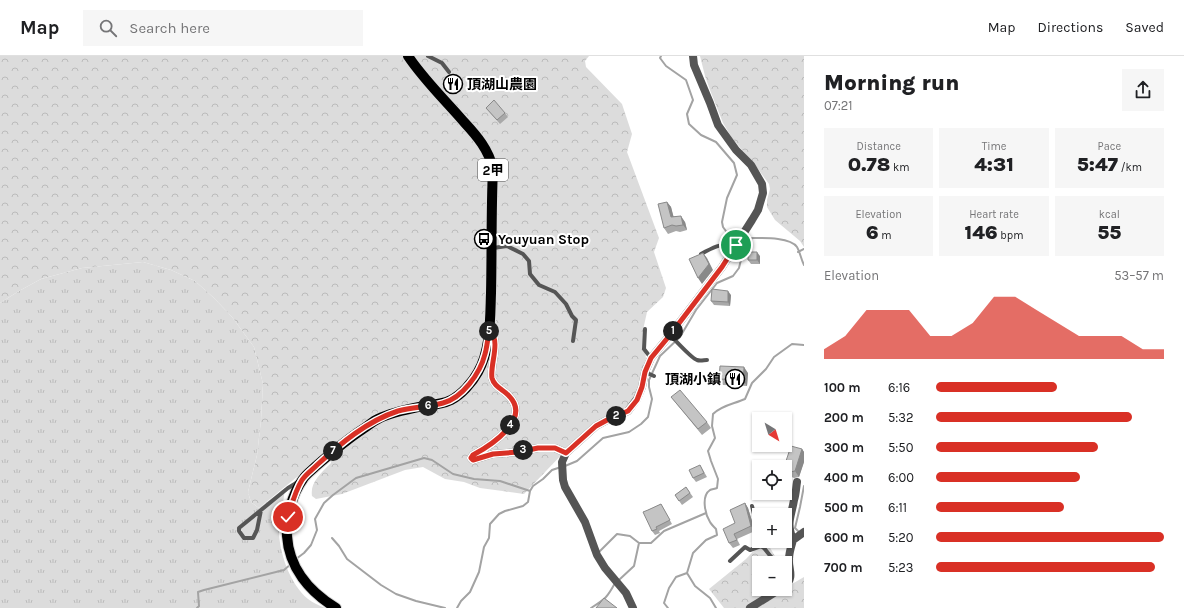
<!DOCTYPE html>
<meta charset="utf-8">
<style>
body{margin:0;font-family:Karla,"Noto Sans TC",sans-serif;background:#f6f6f6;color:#202124;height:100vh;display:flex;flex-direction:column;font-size:15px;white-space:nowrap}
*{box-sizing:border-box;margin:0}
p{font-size:13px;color:#757577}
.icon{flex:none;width:22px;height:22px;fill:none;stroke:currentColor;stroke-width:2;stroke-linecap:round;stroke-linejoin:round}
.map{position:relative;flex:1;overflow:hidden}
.sheet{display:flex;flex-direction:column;background:#fff;width:380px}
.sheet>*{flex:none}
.needle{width:26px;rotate:142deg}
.buttons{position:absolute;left:752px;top:356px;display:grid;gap:8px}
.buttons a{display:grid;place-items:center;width:40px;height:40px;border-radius:0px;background:#fff;box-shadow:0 1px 3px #0004;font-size:20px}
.pin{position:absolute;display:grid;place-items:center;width:34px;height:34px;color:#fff;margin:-17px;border:2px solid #fff;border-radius:50%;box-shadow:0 1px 4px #0007}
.km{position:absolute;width:20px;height:20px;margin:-10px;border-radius:50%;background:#222;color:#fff;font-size:11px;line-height:20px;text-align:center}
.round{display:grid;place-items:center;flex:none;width:42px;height:42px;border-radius:0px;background:#f6f6f6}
.headline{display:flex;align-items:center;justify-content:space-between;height:68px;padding:0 20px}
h1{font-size:22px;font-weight:800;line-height:30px}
.metrics{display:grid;grid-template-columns:repeat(3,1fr);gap:6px;height:68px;padding:4px 20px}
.metrics div{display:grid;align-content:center;border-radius:0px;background:#f6f6f6;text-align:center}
.metrics b{font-size:20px;font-weight:800}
.metrics small{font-size:11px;font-weight:400}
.metrics p{font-size:11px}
.chart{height:112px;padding:8px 20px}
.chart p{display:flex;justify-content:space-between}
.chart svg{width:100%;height:72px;margin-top:4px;fill:#d93025;opacity:.7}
ul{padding:0 20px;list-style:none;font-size:13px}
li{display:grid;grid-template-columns:64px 48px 1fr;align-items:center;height:30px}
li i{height:10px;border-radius:5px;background:#d93025}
header{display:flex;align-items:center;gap:24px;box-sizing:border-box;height:56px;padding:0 20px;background:#fff;border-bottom:1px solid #e0e0e0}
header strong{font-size:19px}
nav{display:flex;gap:22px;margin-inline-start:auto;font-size:14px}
.search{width:280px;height:36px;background:#f6f6f6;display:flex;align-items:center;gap:10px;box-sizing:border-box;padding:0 14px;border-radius:0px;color:#757577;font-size:15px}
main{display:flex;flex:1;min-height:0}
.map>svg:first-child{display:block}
.grass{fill:url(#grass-tufts)}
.forest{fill:url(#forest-crowns)}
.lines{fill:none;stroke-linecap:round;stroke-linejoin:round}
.stream{stroke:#a3a3a3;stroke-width:2}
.primary-casing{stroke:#dbdbdb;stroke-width:12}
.lane{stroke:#555;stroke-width:4}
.street{stroke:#555;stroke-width:8}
.primary{stroke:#000;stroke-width:10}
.wall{fill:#a9a9a9}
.shaded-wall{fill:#898989}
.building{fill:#c4c4c4;stroke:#898989}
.route-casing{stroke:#fff;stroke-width:8}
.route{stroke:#d93025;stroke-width:5}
.labels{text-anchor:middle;stroke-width:4;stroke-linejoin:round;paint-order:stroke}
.shield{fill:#fff;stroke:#4c4c4c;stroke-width:1}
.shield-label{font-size:13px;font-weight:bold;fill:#000}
.poi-label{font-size:14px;font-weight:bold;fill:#000;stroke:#fff;text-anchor:start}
</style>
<header>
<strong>Map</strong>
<div class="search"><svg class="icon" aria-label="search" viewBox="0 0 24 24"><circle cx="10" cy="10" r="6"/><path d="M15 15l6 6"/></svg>Search here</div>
<nav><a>Map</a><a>Directions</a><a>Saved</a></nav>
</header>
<main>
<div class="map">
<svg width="804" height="552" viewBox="0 0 804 552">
<defs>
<pattern id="grass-tufts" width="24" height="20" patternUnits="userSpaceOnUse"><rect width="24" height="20" fill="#dcdcdc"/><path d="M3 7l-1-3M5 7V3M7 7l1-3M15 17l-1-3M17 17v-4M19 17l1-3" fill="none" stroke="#bbb"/></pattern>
<pattern id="forest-crowns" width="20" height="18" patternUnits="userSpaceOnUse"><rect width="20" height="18" fill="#dcdcdc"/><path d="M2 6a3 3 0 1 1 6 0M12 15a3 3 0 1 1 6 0" fill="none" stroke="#bbb"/></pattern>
</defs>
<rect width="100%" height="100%" fill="#fff"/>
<path class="grass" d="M143,206L171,214L195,225L214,242L232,261L254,291L263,328L261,364L257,399L248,436L250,443L252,447L259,452L285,432C284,438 284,444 282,450C281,455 280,460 279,465C277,491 288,526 308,543C313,547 319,549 325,552H0V247L19,235L41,223L82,212Z"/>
<path class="forest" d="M0,0H589L585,5L586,11L622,48L632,78L627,96L659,182L654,196L666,232L663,241L647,256L643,274L646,303L639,329L633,342L628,351L607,360L568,392L524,438L480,432L464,426L445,423L423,411L405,414L342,438L316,443L312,440C310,427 320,418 329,409L331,407L330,403L314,407L259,452L252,447L250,443L248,436L257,399L261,364L263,328L254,291L232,261L214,242L195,225L171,214L143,206L82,212L41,223L19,235L0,247Z
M700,0H804V191L800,185L775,164L767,151V144L770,133L769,128L758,113L732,82L723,67L710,34L705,20Z
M763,485H766L779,507H759V533H785V516L792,528L804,521V552H724L709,533L746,503Z"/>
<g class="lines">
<path class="stream" d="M661,0L660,2L666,10L686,24L693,44L687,58L689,68L701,79L716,86L734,107L737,119L727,142L722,166L723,171L731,182L735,185
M744,191L752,182C763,182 790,181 797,191C800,196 801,203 804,209
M798,196L804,193
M565,410L577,405L603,382L629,376L641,368L648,361L652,343L649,331V324L660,300L680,281L696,254L717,227L733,220L739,212L744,191L739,188
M799,476L795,472L800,451L804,430
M332,482L339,490L347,503L381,529L396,538L416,545L445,552
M600,495L617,478L630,480L639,487H651L664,475L706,457
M296,503L304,497L311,489L317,474L315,463L324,447L333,439L356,422L424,402L432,404L453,418L474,423L500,425L530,435
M620,523L634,510L639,487
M197,552L199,550L198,536L204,534L284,514L291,508
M457,552L461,545L470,536L479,516L484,491L489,482L490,468L499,458L505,455L523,450L528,446L530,435L533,430L543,423L552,414L561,411
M591,552C605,543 607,542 615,527
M668,552L664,547L669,532L676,521L687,517
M716,552L710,542L695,530L687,517L693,497L706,484L717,479L716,473C714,471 711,468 710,466C705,458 701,440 710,434C712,433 715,433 717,432L718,423L711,405L708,395L715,382L712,370L713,358C722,349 734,348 745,343L752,327L766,313L774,301L792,288L804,289"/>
<g class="primary-casing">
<path id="primary" d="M336,552C310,536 289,512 287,480C286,462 292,438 303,423C306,418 312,414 316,410C331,397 346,384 363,373C368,370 373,365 378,363C392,356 409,353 424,350C433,349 443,348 451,344C461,339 472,327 478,316C491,293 490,263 491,237C492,195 491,154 493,113C489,94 477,80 464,66C445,44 424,24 408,0"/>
</g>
<path class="lane" d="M428,0L442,7L449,16
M493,192L507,190L523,198L529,205L530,218L539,229L555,236L566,248L572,260L576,264L573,285
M701,198C711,193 723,184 733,193
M645,273L644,293L651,302
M670,279C675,284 692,303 697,304C700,305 704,304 707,304
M645,316L654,320
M752,450L759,478
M261,454L257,474L253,482H244L239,475V472L288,432L298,426
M730,505L745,491L750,494L761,490L764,492L776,507"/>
<path class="street" d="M489,274C490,277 493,279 494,282C498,291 490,311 492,322C494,331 504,334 509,340C532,363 490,390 473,399L471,402L473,404L493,398L518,396L538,392H555L566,397
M793,484C786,466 791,462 794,444C796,438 796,432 797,426
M793,484L804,476
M785,530C795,521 788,513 789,503C789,497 791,491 793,484
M633,552L626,537L605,512L597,499L585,466L565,431L563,424L562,406L566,397L596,370L609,363L628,355L637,343L642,331L645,316L651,302L670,279L722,211L752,164L758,154L763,137L762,128L751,109L736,94L718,69L710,47L694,9L693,0
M750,552L780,533"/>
<use href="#primary" class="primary"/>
</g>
<path class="wall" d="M486,52L505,57L508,61L500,68Z
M667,146L671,151L673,160L685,166L687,174L680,176L676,175L668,178L664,172Z
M760,200V208H751L748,204Z
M731,239L730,250L714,249L711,245Z
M748,317L747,330L723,329L719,323Z
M671,341L707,366L711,372L702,379Z
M802,393L804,396V406L799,421L794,422L787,419L785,416V411Z
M700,409L707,421L696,426L693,422Z
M686,431L693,441L682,449L675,439Z
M745,447L748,452L755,475L737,483L740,489L733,492L729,487L735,467Z
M661,448L672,468L659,475L660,477L655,479L652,475L648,454Z"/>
<path class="shaded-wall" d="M667,146L671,151L675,166L671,161Z
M681,160L685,166L687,174L683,169Z
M757,196L760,200V208L757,204Z
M703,197L707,202L713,214L702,228L698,222Z
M728,235L731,239L730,250L728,246Z
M744,311L748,317L747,330L743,324Z
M802,393L804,396V406L799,421L795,415Z
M745,447L748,452L755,475L751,470Z"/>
<path class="building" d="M494,44L505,57L497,64L486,52Z
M667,146L671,161L681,160L683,169L676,170L672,169L664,172L658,148Z
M748,196H757V204H748Z
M703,197L709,208L698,222L689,203Z
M712,233L728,235V246L711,245Z
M720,310L744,311L743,324L719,323Z
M680,334L707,366L698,373L671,341Z
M791,390L802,393L795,415L790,416L785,414V411H784Z
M700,409L704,417L693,422L689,414Z
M686,431L690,437L679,445L675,439Z
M745,447L751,470L734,478L737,484L729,487L723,473L735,467L730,454Z
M661,448L670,464L656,471L657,473L652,475L643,456L648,454Z
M777,455L779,459H769Z
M759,464V474L757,465Z
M604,542L617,552H596Z"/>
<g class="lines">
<g class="route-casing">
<path id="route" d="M288,461C292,448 295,435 302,424C306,418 312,414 317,409C340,388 367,365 398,355C412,351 428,351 443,347C462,342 480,318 485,298C487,291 488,282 489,274C490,277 493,279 494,282C498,291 490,311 492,322C494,331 504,334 509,340C532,363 490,390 473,399L471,402L473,404L493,398L518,396L538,392H555L566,397L596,370L609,363L628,355L637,344L642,331L645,316L651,302L670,279L722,211L736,189"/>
</g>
<use href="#route" class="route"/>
</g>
<defs>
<g id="restaurant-ring" transform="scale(1)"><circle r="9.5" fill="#fff" stroke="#000" stroke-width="1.5"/><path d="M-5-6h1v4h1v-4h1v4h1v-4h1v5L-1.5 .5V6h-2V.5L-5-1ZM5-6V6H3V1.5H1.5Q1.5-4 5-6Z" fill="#000"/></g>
<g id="bus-ring" transform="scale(1)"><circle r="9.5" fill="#fff" stroke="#000" stroke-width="1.5"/><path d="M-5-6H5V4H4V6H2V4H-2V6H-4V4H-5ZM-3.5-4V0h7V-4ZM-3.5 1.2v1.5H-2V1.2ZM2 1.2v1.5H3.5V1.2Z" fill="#000"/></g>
</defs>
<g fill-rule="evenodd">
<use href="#restaurant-ring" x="453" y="28"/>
<use href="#bus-ring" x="484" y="183"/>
<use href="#restaurant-ring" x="735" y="323"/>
</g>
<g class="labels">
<rect class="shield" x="478" y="103" width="30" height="22" rx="3"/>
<g class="shield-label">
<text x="493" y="119">2甲</text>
</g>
<g class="poi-label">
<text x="467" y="33">頂湖山農園</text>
<text x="498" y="188">Youyuan Stop</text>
<text x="721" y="328" text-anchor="end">頂湖小鎮</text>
</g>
</g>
</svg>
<div class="buttons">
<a><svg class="needle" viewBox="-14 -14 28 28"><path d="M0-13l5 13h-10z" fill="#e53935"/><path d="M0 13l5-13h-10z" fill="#757577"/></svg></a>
<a><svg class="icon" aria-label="locate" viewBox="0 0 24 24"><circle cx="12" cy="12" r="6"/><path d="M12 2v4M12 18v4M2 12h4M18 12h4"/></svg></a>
<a>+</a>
<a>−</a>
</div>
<div class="pin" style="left:736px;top:189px;background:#1e9e55"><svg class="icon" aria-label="arrive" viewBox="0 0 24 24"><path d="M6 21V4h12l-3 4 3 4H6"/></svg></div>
<div class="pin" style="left:288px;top:461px;background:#d93025"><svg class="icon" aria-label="check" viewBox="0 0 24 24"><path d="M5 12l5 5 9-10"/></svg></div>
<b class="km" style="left:673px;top:275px">1</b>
<b class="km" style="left:616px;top:360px">2</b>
<b class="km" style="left:523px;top:394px">3</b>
<b class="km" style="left:510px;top:369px">4</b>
<b class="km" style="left:489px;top:275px">5</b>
<b class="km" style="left:428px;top:350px">6</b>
<b class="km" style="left:333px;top:395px">7</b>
</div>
<section class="sheet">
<div class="headline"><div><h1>Morning run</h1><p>07:21</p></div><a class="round"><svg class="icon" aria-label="share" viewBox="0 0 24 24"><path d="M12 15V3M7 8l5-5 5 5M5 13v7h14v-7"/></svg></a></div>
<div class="metrics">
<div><p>Distance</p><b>0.78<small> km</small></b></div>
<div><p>Time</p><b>4:31</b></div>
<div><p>Pace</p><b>5:47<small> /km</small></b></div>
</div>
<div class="metrics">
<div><p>Elevation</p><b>6<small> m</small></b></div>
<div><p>Heart rate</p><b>146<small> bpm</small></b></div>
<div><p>kcal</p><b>55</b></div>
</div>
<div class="chart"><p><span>Elevation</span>53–57 m</p>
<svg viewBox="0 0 160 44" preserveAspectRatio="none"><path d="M0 44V38L10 30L20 14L30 14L40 14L50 30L60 30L70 22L80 6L90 6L100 14L110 22L120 30L130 30L140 30L150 38L160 38V44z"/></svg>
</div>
<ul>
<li><b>100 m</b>6:16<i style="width:53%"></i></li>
<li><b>200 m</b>5:32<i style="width:86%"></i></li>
<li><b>300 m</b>5:50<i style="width:71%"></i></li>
<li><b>400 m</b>6:00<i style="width:63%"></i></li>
<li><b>500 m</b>6:11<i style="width:56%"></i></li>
<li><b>600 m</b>5:20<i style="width:100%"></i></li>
<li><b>700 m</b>5:23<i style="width:96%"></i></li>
</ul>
</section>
</main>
